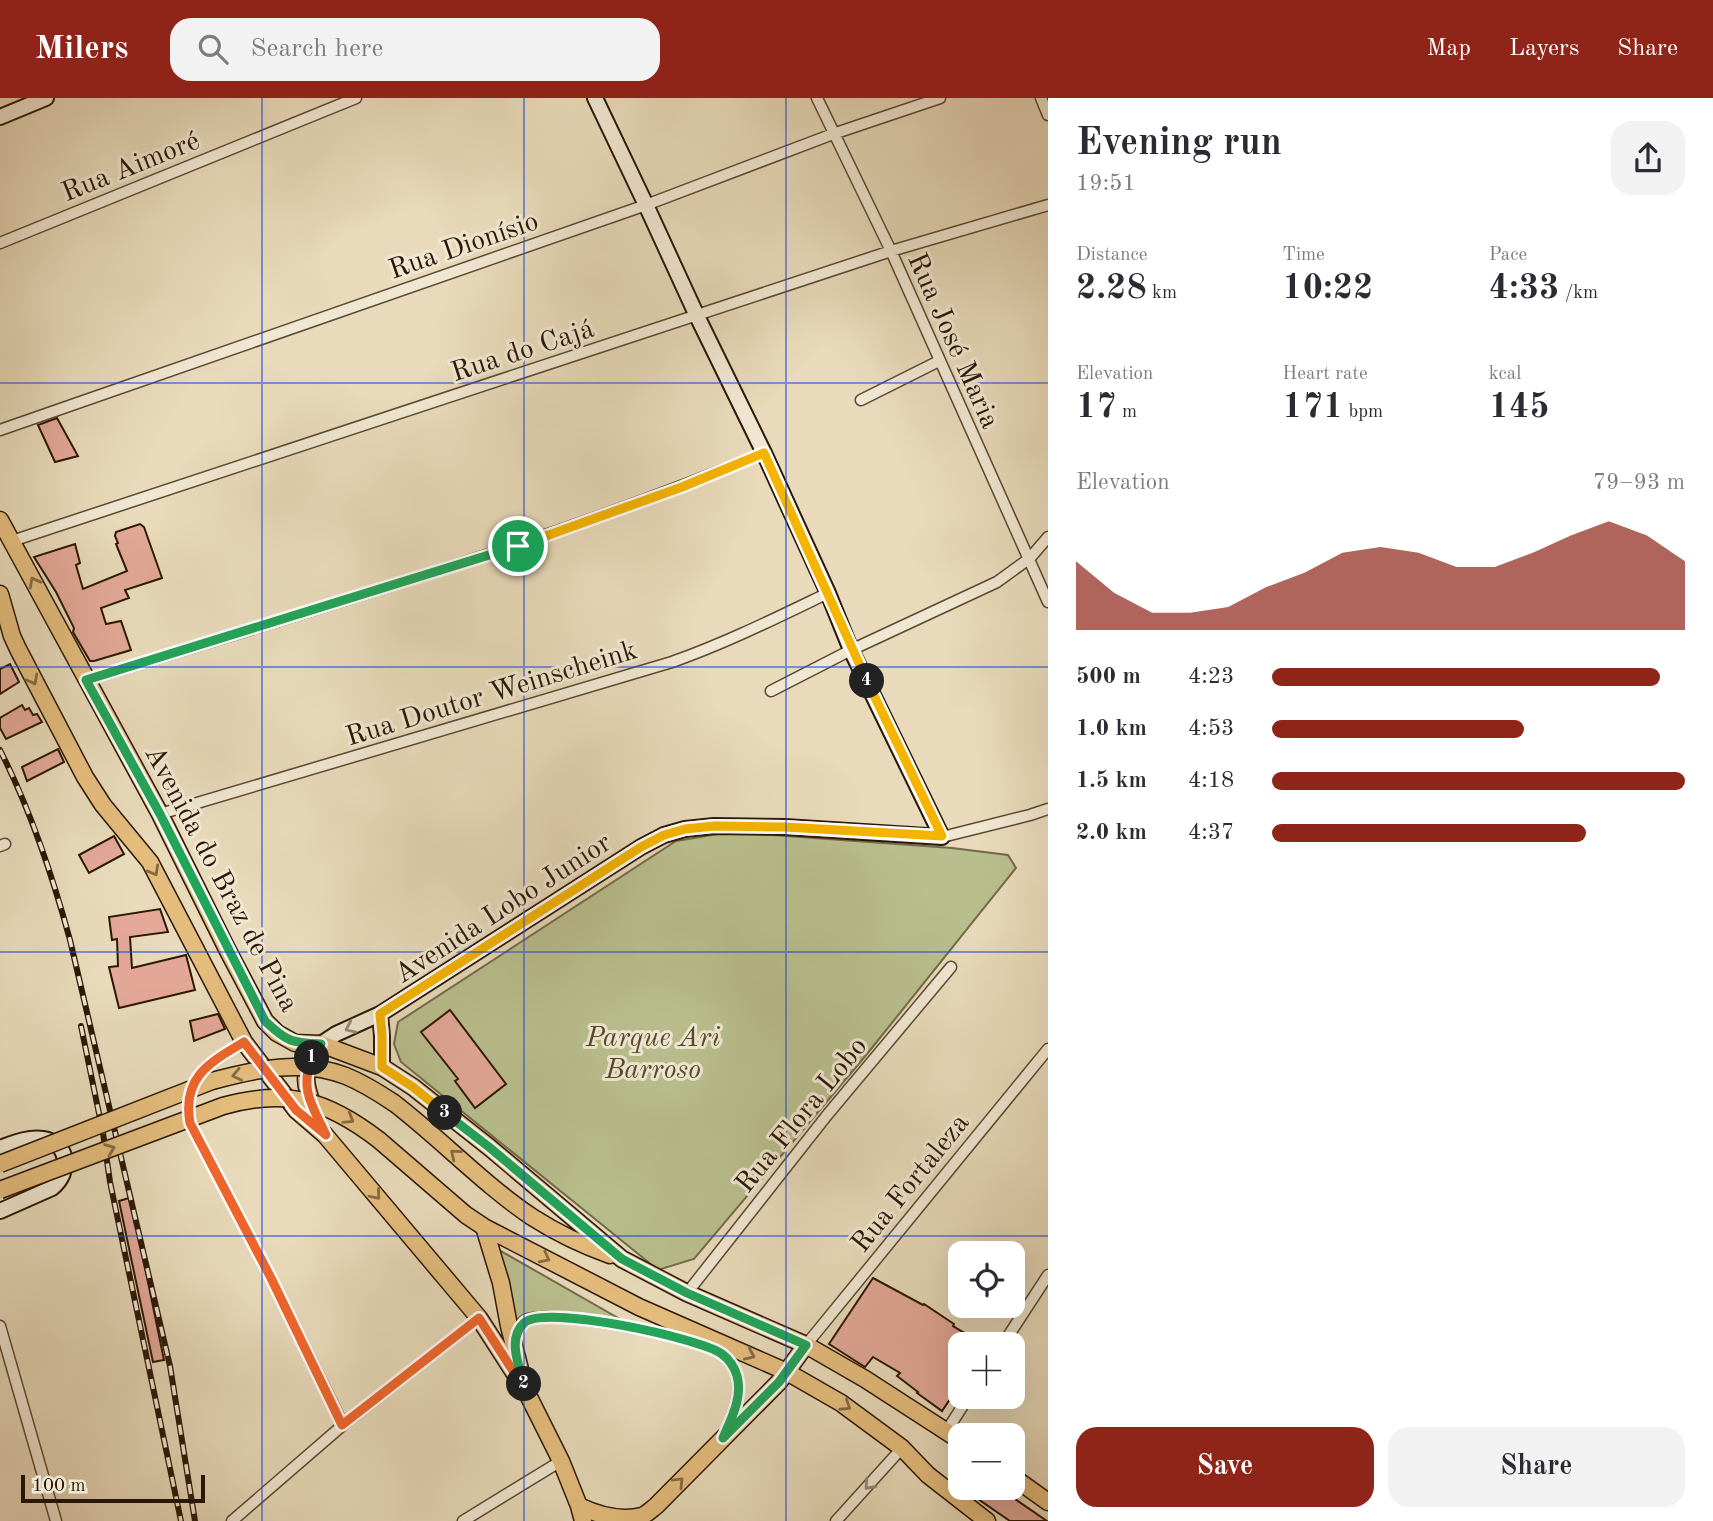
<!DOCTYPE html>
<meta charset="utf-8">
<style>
body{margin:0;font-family:"Old Standard TT",serif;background:#f2f2f3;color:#2b2b33;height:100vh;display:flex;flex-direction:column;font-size:26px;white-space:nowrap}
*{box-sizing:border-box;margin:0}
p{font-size:23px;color:#7c7c81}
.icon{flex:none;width:38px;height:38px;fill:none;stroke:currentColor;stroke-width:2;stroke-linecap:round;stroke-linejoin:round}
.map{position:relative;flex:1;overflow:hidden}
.drawer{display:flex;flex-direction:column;background:#fff;width:665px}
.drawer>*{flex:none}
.buttons{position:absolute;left:948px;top:1143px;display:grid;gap:14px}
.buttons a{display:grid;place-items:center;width:77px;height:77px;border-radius:14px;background:#fff;box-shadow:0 7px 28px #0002;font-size:35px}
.scale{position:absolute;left:21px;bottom:18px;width:184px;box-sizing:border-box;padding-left:7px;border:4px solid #2b1705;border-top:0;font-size:19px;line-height:24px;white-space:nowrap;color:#2b1705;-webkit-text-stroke:5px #f0e7d2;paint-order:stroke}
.pin{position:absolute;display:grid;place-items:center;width:60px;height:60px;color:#fff;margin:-30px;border:4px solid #fff;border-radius:50%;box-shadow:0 2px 7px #0007}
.km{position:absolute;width:35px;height:35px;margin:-18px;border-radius:50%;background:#222;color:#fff;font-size:19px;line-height:35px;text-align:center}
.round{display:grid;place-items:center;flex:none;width:74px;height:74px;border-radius:21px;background:#f2f2f3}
.head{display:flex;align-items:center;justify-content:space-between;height:119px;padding:0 28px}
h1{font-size:38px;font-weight:700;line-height:52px}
.figures{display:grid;grid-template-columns:repeat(3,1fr);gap:10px;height:119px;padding:7px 28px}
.figures div{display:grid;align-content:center}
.figures b{font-size:35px;font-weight:700}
.figures small{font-size:19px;font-weight:400}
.figures p{font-size:19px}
.chart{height:196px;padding:14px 28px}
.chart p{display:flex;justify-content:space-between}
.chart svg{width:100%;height:126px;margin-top:7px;fill:#8f2418;opacity:.7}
.primary-button{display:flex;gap:14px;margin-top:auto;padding:14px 28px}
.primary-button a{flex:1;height:80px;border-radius:21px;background:#8f2418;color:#fff;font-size:28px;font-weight:700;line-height:80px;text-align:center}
.primary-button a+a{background:#f2f2f3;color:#2b2b33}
ul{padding:0 28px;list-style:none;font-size:23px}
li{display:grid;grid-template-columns:112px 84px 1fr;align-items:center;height:52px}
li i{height:18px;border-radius:9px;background:#8f2418}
header{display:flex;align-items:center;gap:42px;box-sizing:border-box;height:98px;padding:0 35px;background:#8f2418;color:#fff}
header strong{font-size:33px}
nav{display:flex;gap:38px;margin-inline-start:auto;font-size:24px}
.search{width:490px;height:63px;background:#f2f2f3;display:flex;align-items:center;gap:18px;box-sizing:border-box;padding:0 24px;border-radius:21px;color:#7c7c81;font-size:26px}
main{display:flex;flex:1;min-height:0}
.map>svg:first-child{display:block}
.green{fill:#b9be8d;stroke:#726a49;stroke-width:2}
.building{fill:#e3a898;stroke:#2b1705;stroke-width:2}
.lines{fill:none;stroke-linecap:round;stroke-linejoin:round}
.street-casing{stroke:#5a4832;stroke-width:13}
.secondary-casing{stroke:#2b1705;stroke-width:18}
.primary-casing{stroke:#2b1705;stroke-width:19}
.street{stroke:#f0e7d2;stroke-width:10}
.secondary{stroke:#f0e7d2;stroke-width:14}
.primary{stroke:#e4bd7d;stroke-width:16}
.rail-casing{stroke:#2b1705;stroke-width:6}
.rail{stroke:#f0e7d2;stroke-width:3.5;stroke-dasharray:10;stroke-linecap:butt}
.primary-bridge-casing{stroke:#2b1705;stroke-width:19;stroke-linecap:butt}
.primary-bridge{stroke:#e4bd7d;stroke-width:16}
.oneway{stroke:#886a41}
.oneway2{stroke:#978976}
.split-1-casing{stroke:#fff;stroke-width:14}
.split-2-casing{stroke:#fff;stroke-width:14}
.split-3-casing{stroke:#fff;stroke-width:14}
.split-4-casing{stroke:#fff;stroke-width:14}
.split-5-casing{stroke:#fff;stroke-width:14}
.split-1{stroke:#22a559;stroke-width:9}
.split-2{stroke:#f0652b;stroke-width:9}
.split-3{stroke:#22a559;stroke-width:9}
.split-4{stroke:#f5b400;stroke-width:9}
.split-5{stroke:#f5b400;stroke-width:9}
.grid{fill:none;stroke:#1d4ed8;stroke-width:2;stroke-opacity:0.55}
.labels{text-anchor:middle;stroke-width:6;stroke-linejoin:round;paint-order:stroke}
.street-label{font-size:28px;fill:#2b1705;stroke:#f0e7d2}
.park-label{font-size:28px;font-style:italic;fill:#56492e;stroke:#f0e7d2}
</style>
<header>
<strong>Milers</strong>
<div class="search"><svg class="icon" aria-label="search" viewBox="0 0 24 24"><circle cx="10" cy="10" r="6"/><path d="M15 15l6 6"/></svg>Search here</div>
<nav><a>Map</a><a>Layers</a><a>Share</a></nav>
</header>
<main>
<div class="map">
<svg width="1048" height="1423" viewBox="0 0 1048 1423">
<rect width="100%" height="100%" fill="#e8daba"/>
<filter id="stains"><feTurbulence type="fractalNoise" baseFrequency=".00286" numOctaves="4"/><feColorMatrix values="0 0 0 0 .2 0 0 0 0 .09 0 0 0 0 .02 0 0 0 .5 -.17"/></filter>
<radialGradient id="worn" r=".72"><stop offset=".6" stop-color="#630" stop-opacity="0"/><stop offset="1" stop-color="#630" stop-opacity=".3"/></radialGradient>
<path class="green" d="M730,734L952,750L1008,757L1016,770L867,956L694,1161L658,1172L401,964L394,946L398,924L676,743Z
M499,1152L627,1225C600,1221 551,1208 525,1216C520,1218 517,1222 512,1226Z"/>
<path class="building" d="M57,320L78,358L55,364L38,327Z
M140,426L144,429L162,480L125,492L129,500L101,510L106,526L121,523L131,552L94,563H90L73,534L74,530L56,494L34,459L75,446L80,465L76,467L83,491L127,473L116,446L118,445L115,438L116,434Z
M10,566L19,584L0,596V571Z
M22,607L25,612L29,610L33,617L37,616L42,624L6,641L0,630V620Z
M58,651L64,664L27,683L22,669Z
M114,738L124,756L89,775L79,757Z
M160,811L168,834L130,839L132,870L186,857L195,892L119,910L109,869L118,868L117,841L112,842L109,819Z
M450,912L506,986L475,1010L455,983L458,981L421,934Z
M218,916L225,931L194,943L190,923Z
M129,1100L140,1145L164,1262L153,1264L119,1103Z
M873,1180L923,1207L924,1206L954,1226L953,1228L983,1246H961V1285L942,1313L917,1295L918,1294L897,1278L900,1275L873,1259L865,1269L829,1246Z
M962,1390H999L1047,1423H1010Z"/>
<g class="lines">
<g class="street-casing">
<path id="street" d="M817,0L891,153L1048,504
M1041,0L1048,17
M0,145L356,0
M861,302L939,263
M0,332L646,107L833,36L940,0
M12,443L891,153L1048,107
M87,582C314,511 544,446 764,355
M771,593L851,552L997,484L1030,460L1048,439
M160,716L672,564C726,545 776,520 828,495
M942,739L1030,717L1048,711
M0,748L5,746
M244,944C209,966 182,979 190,1025L271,1180L343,1327
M687,1195L828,1016L951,869
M0,1228L56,1423
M514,1245C517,1236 519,1227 528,1222C552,1210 697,1239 721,1255C725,1258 729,1263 732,1267C745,1288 735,1312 726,1333
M1003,1246L1048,1177
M806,1247L1048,951
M946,1334L969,1298
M232,1423L343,1327L479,1220
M463,1423L561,1363
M836,1423L902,1350"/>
</g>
<g class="secondary-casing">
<path id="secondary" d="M0,19L46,0
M380,916L382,938V969
M321,946L336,936L380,916L641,749L664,737L685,731L714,728L785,729L942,739L851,552L828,495L764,355L697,218L646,107L595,0
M0,1050C14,1045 27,1039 43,1041C70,1045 71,1075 52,1090L0,1113"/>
</g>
<g class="primary-casing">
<path id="primary" d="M0,422L160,716L227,851L265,923L277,935L295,945L321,946L382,969L413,989L489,1049L622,1161L687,1195L806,1247L865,1281L961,1343
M0,496L12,538L18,551L85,679L103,707L150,764L244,944L296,1012L325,1037L479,1220L526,1293L561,1363L579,1408L583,1423
M394,1005C441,1041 483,1086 532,1119C557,1135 582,1147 610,1157
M316,1015C303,985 301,974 321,946
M379,1042L466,1117L484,1129L639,1209L787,1274L841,1305L902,1350L928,1377L987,1423
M484,1129L501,1185L509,1228L522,1279
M1013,1379L1048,1404
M579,1408C598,1417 621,1423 642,1418C647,1416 652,1411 656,1408L779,1284L806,1247"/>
</g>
<use href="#street" class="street"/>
<use href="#secondary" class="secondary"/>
<use href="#primary" class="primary"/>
<g class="rail-casing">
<path id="rail" d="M0,652C31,713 52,776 70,842L170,1268L195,1423
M81,928L103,1035L110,1084L181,1423"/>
</g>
<use href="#rail" class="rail"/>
<g class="primary-bridge-casing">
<path id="primary-bridge" d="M0,1066L212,983C256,971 303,961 346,978C363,985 379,995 394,1005
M0,1092L223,1008C287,990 327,1002 379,1042"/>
</g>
<use href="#primary-bridge" class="primary-bridge"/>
</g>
<defs><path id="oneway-chevron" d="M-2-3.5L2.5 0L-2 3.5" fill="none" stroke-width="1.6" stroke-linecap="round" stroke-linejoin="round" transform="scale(1.75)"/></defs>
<g class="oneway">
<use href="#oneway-chevron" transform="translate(34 484) rotate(-118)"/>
<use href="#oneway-chevron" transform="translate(33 582) rotate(62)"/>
<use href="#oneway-chevron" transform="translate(154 773) rotate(61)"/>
<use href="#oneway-chevron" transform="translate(237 977) rotate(168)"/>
<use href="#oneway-chevron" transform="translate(349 1021) rotate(32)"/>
<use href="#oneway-chevron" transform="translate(110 1051) rotate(-21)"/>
<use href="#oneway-chevron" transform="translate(455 1056) rotate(-140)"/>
<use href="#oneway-chevron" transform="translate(376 1097) rotate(50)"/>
<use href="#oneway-chevron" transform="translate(545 1160) rotate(27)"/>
<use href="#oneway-chevron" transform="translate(750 1257) rotate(24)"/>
<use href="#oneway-chevron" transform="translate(846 1308) rotate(33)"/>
<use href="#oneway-chevron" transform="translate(679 1384) rotate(-45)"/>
</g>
<g class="oneway2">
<use href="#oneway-chevron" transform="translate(350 930) rotate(156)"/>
<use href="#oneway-chevron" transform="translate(869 1387) rotate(132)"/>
</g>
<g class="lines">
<g class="split-1-casing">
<path id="split-1" d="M312,960L321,946C292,945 287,944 265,923L160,716L86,582L518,448"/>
</g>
<g class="split-2-casing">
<path id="split-2" d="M312,960C299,991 313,1009 326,1037L296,1012L244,944C209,965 182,979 190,1025L271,1180L342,1327L479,1220L526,1293L524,1286"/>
</g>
<g class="split-3-casing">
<path id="split-3" d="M445,1015L489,1049L622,1161L687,1195L806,1247L779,1284L723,1340C731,1321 743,1299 737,1278C735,1270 729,1261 722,1256C700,1240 544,1206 524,1225C507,1241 519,1267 524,1286"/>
</g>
<g class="split-4-casing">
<path id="split-4" d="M445,1015L413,989L382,969V937L380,916L641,749L664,737L685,731L714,728L785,729L942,738L867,583"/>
</g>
<g class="split-5-casing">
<path id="split-5" d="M518,448L682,389L764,355L867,583"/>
</g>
<use href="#split-1" class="split-1"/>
<use href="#split-2" class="split-2"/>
<use href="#split-3" class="split-3"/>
<use href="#split-4" class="split-4"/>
<use href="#split-5" class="split-5"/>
</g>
<path class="grid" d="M262,0V1423M524,0V1423M786,0V1423M0,285H1048M0,569H1048M0,854H1048M0,1138H1048"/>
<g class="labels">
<g class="street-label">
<text transform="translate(130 67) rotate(-22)" y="10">Rua Aimoré</text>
<text transform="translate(463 146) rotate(-19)" y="10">Rua Dionísio</text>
<text transform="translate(955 242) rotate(66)" y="10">Rua José Maria</text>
<text transform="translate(522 251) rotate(-18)" y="10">Rua do Cajá</text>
<text transform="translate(491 594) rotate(-17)" y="10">Rua Doutor Weinscheink</text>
<text transform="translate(223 780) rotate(62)" y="10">Avenida do Braz de Pina</text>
<text transform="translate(502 809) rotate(-33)" y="10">Avenida Lobo Junior</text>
<text transform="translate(800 1016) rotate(-51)" y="10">Rua Flora Lobo</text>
<text transform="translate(909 1084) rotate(-51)" y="10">Rua Fortaleza</text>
</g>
<g class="park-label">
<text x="653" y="948">Parque Ari<tspan x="653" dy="32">Barroso</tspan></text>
</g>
</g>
<rect width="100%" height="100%" filter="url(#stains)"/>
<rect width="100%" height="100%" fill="url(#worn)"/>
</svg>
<div class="buttons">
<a><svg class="icon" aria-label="locate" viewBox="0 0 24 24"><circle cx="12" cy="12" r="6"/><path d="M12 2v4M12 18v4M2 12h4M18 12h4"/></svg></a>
<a>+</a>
<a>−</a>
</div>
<div class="scale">100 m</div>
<div class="pin" style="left:518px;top:448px;background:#1e9e55"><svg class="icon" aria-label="arrive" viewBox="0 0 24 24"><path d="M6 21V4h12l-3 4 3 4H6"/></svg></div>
<b class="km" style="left:312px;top:960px">1</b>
<b class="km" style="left:524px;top:1286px">2</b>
<b class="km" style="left:445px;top:1015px">3</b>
<b class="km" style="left:867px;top:583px">4</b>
</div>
<section class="drawer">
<div class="head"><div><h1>Evening run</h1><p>19:51</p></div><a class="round"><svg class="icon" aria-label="share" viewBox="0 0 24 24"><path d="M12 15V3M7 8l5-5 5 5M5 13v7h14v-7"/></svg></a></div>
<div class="figures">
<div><p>Distance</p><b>2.28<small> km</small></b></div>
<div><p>Time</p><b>10:22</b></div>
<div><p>Pace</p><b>4:33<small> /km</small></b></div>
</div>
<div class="figures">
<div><p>Elevation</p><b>17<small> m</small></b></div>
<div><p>Heart rate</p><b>171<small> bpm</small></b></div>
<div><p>kcal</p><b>145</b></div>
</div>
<div class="chart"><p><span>Elevation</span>79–93 m</p>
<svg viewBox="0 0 160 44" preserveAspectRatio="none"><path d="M0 44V20L10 31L20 38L30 38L40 36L50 29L60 24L70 17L80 15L90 17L100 22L110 22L120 17L130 11L140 6L150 11L160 20V44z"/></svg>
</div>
<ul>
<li><b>500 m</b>4:23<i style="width:94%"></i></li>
<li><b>1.0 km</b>4:53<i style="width:61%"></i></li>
<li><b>1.5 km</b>4:18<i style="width:100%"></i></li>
<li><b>2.0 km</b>4:37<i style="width:76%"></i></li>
</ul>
<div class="primary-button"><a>Save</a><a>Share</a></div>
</section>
</main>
